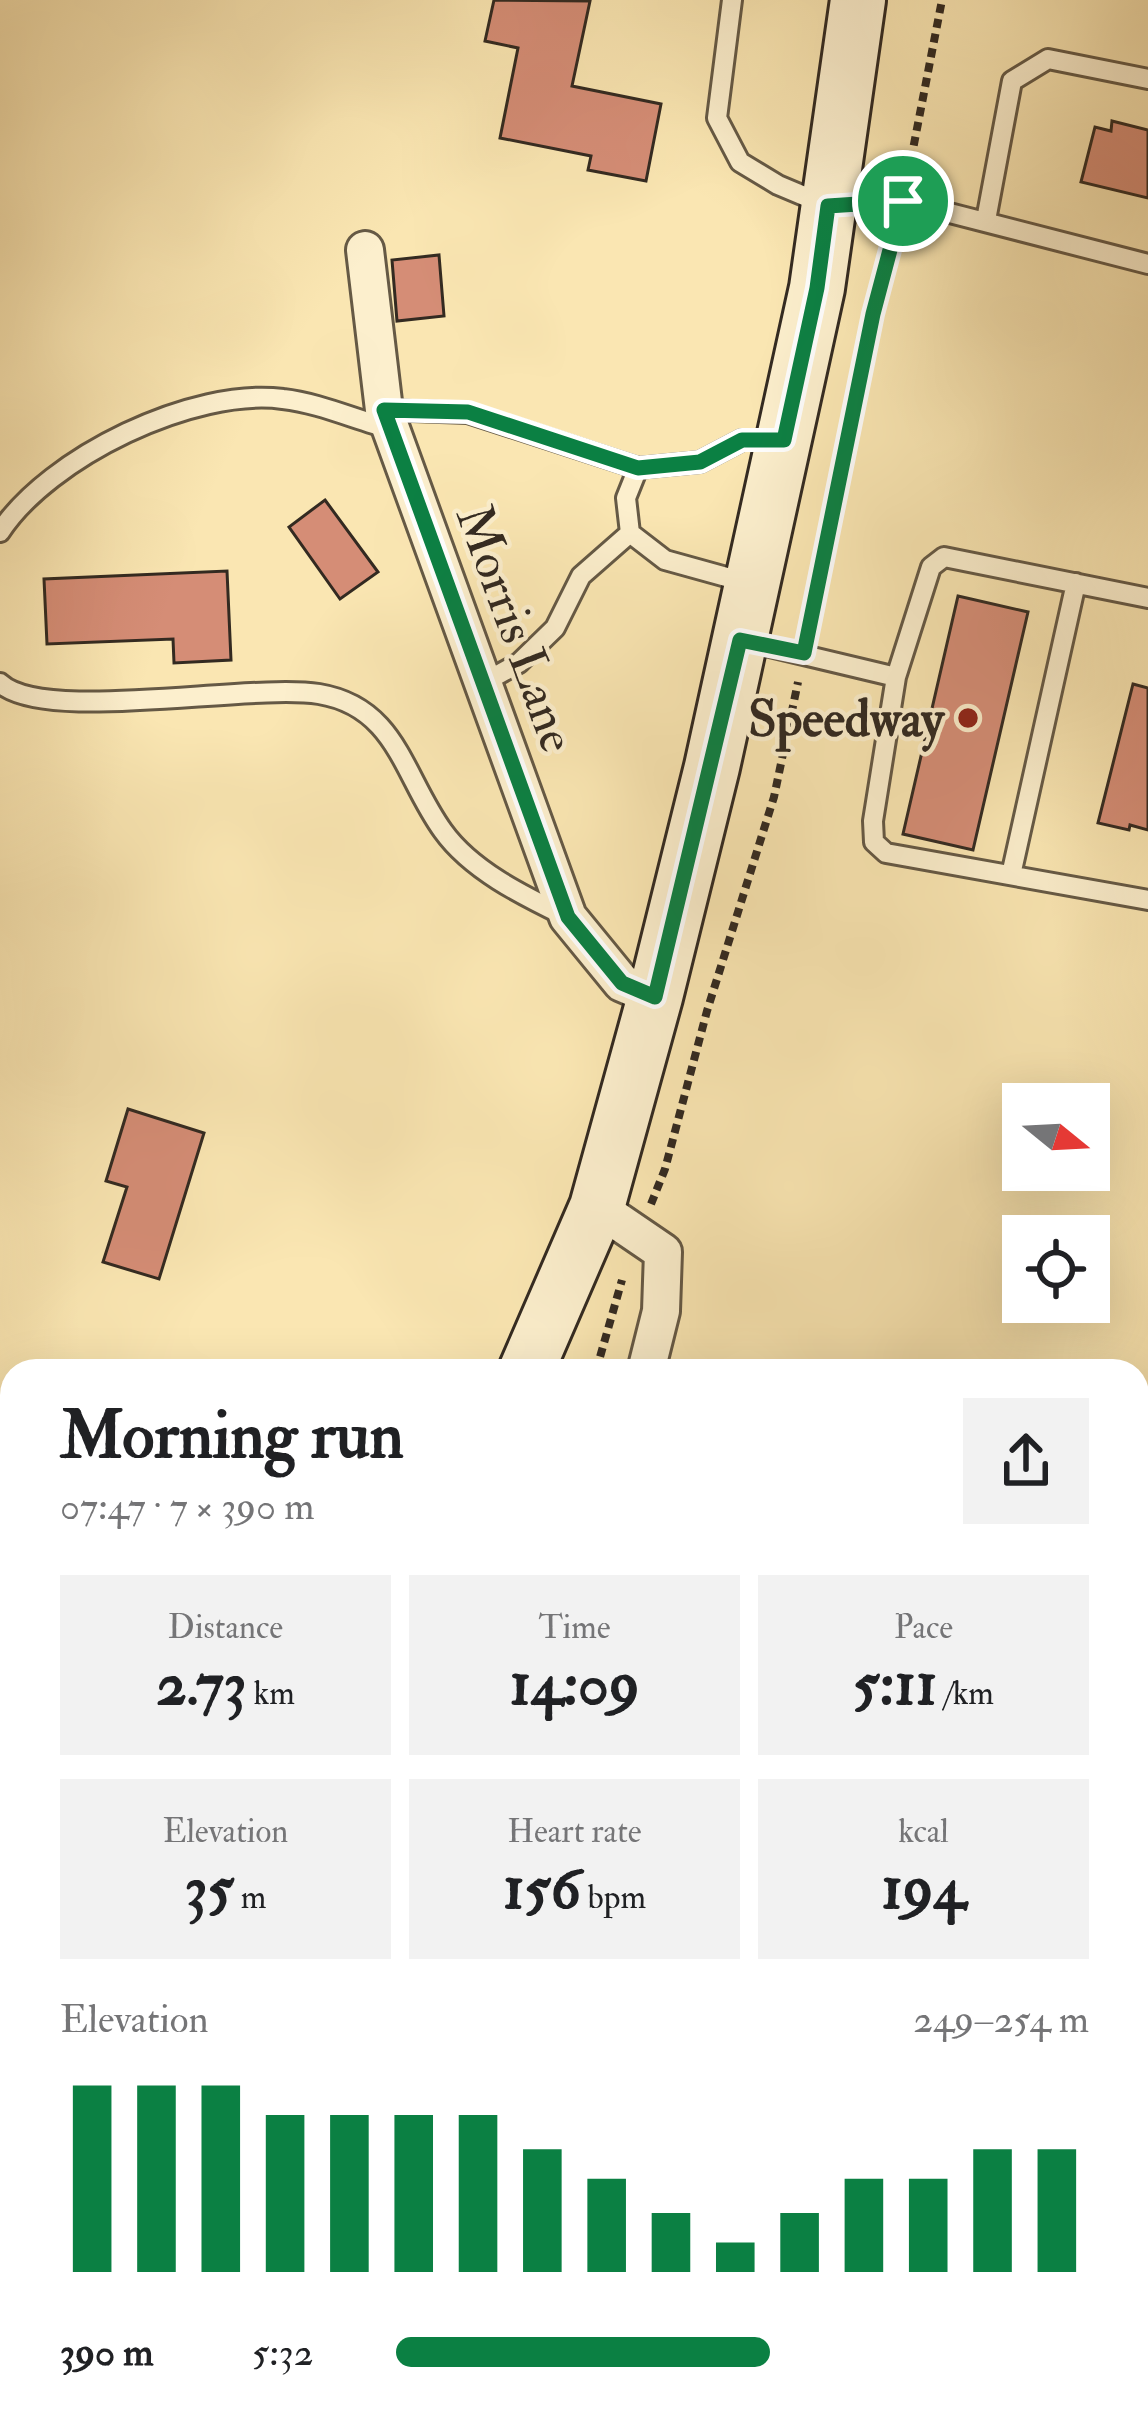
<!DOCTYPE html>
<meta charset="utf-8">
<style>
body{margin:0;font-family:"IM FELL Double Pica",serif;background:#f2f2f2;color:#202124;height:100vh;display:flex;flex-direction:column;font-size:45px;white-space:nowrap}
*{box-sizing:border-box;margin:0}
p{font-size:39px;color:#757577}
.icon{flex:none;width:66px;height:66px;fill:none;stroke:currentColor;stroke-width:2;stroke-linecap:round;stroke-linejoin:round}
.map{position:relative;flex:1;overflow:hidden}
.side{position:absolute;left:0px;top:1359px;width:1149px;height:1065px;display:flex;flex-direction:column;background:#fff;border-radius:36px 36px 0 0;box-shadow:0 12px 48px #0002}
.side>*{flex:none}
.needle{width:78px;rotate:108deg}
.tools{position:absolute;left:1002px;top:1083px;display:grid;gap:24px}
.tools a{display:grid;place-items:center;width:108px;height:108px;border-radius:0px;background:#fff;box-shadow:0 12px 48px #0002;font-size:60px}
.pin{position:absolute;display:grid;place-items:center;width:102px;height:102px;color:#fff;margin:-51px;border:6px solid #fff;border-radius:50%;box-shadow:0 3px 12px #0007}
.round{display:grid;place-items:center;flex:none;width:126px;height:126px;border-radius:0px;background:#f2f2f2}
.head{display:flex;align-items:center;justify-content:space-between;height:204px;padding:0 60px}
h1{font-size:66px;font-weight:700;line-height:90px}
.metrics{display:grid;grid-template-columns:repeat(3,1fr);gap:18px;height:204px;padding:12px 60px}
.metrics div{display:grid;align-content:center;border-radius:0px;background:#f2f2f2;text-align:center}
.metrics b{font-size:60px;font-weight:700}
.metrics small{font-size:33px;font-weight:400}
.metrics p{font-size:33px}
.chart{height:336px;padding:24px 60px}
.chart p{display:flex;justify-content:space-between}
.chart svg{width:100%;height:216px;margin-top:12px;stroke:#0b8043;stroke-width:6}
ul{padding:0 60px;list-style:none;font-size:39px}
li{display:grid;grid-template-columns:192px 144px 1fr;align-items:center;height:90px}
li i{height:30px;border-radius:15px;background:#0b8043}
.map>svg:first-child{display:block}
.building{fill:#d58d76;stroke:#332a21;stroke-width:3}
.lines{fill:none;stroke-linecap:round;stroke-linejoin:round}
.service-casing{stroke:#655945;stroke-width:24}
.minor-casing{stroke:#655945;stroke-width:42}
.secondary-casing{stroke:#332a21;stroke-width:60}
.path{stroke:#332a21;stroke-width:8;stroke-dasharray:9 6;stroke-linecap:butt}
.service{stroke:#fcefcd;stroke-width:18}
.minor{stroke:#fcefcd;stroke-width:36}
.secondary{stroke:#fcefcd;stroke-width:54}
.route-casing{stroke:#fff;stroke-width:24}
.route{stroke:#0b8043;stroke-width:15}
.poi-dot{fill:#8f2418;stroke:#fcefcd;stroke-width:4.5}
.labels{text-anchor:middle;stroke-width:9;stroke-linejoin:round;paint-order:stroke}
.street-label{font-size:51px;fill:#332a21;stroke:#fcefcd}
.poi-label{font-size:51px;font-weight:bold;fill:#332a21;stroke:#fcefcd;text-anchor:end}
</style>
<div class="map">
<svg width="1148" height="2423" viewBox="0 0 1148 2423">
<rect width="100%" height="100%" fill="#fae6b2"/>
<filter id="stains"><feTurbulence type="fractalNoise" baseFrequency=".00167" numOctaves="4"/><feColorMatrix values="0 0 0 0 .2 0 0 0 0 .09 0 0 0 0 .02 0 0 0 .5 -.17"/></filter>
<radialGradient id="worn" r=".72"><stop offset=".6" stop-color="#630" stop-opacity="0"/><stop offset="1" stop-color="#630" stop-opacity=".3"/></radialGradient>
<path class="building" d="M494,0L590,1L572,86L661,104L646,181L588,170L591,156L500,138L518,48L485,41Z
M1112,121L1148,130V198L1081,182L1095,127L1111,131Z
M439,255L444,316L397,321L392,260Z
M325,500L378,572L340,599L289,527Z
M227,571L231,660L174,663L173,639L47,644L44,579Z
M958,596L1028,612L973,850L903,834Z
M1133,684L1148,688V830L1130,825L1129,830L1098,823Z
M128,1109L204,1133L159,1279L103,1262L127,1187L106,1181Z
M1137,1451L1148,1455V1495L1137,1491Z
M1137,1537L1148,1541V1600L1137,1596Z
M1137,1639L1148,1643V1703L1137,1699Z
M1137,1848L1148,1852V1912L1137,1908Z
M1137,1958L1148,1962V2060L1137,2056Z
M1137,2112L1148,2116V2157L1137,2153Z
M219,2412H268L262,2423H238Z"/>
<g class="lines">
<g class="service-casing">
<path id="service" d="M732,0L717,118L740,162L778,185L828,206L903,201L1148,264
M986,220L1012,81L1048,59L1148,79
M384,410L468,413L638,468L700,462L742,440H778
M638,468L626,498L630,533L665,560L748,583
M0,532C49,457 194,387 283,399C319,403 356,420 391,429
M745,641L896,677L873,821L874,842L886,853L1148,900
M896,677L931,567L944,557L1148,598
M0,683C44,724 248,683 319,694C397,707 403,776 443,831C471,870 522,895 563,915
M483,683L519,663L555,628L581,576L630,533
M1011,875L1076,583
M1137,1505L1148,1509
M1137,2073L1148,2077"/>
</g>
<g class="minor-casing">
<path id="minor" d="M365,250L384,410L568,917L622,983L655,997
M597,1207L663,1252L661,1311L646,1371
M0,2310L12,2300"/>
</g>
<g class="secondary-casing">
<path id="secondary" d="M526,1371L597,1207L655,997L712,767L817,288L858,0
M0,2210L12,2193"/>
</g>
<path class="path" d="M908,175L942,0
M808,632L873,314L896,225
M651,1204L665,1169L707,1011L774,797L798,682
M596,1371L622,1280"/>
<use href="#service" class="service"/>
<use href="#minor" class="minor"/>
<use href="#secondary" class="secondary"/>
</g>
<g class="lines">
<g class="route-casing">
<path id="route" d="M903,201L873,314L804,653L740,640L655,997L622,983L568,917L384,410L468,412L638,468L700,462L742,440H784L817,288L828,206Z"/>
</g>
<use href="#route" class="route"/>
</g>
<circle class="poi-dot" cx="968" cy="718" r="12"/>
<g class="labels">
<g class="street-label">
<text transform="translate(517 628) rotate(70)" y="18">Morris Lane</text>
</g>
<g class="poi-label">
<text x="944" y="736">Speedway</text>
</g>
</g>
<rect width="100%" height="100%" filter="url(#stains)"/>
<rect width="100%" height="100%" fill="url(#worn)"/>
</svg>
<div class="tools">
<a><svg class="needle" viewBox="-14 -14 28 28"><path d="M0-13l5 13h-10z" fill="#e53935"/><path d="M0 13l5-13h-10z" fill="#757577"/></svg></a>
<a><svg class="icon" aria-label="locate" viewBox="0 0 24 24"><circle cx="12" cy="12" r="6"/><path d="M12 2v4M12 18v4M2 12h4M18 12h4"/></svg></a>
</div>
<div class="pin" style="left:903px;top:201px;background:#1e9e55"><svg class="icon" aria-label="arrive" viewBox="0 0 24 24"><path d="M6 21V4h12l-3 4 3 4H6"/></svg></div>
<section class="side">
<div class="head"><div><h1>Morning run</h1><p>07:47 · 7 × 390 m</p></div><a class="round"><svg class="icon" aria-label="share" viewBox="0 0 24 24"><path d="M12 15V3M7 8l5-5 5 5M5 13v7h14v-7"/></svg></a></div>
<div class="metrics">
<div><p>Distance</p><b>2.73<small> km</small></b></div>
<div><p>Time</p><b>14:09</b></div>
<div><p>Pace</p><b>5:11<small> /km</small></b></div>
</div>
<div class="metrics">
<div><p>Elevation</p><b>35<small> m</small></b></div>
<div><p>Heart rate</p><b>156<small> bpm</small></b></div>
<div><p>kcal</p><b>194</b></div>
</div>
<div class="chart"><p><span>Elevation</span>249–254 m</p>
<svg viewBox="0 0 160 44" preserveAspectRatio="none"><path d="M5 44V6M15 44V6M25 44V6M35 44V12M45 44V12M55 44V12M65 44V12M75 44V19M85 44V25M95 44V32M105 44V38M115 44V32M125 44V25M135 44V25M145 44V19M155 44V19"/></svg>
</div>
<ul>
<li><b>390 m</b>5:32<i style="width:54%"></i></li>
</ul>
</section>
</div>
